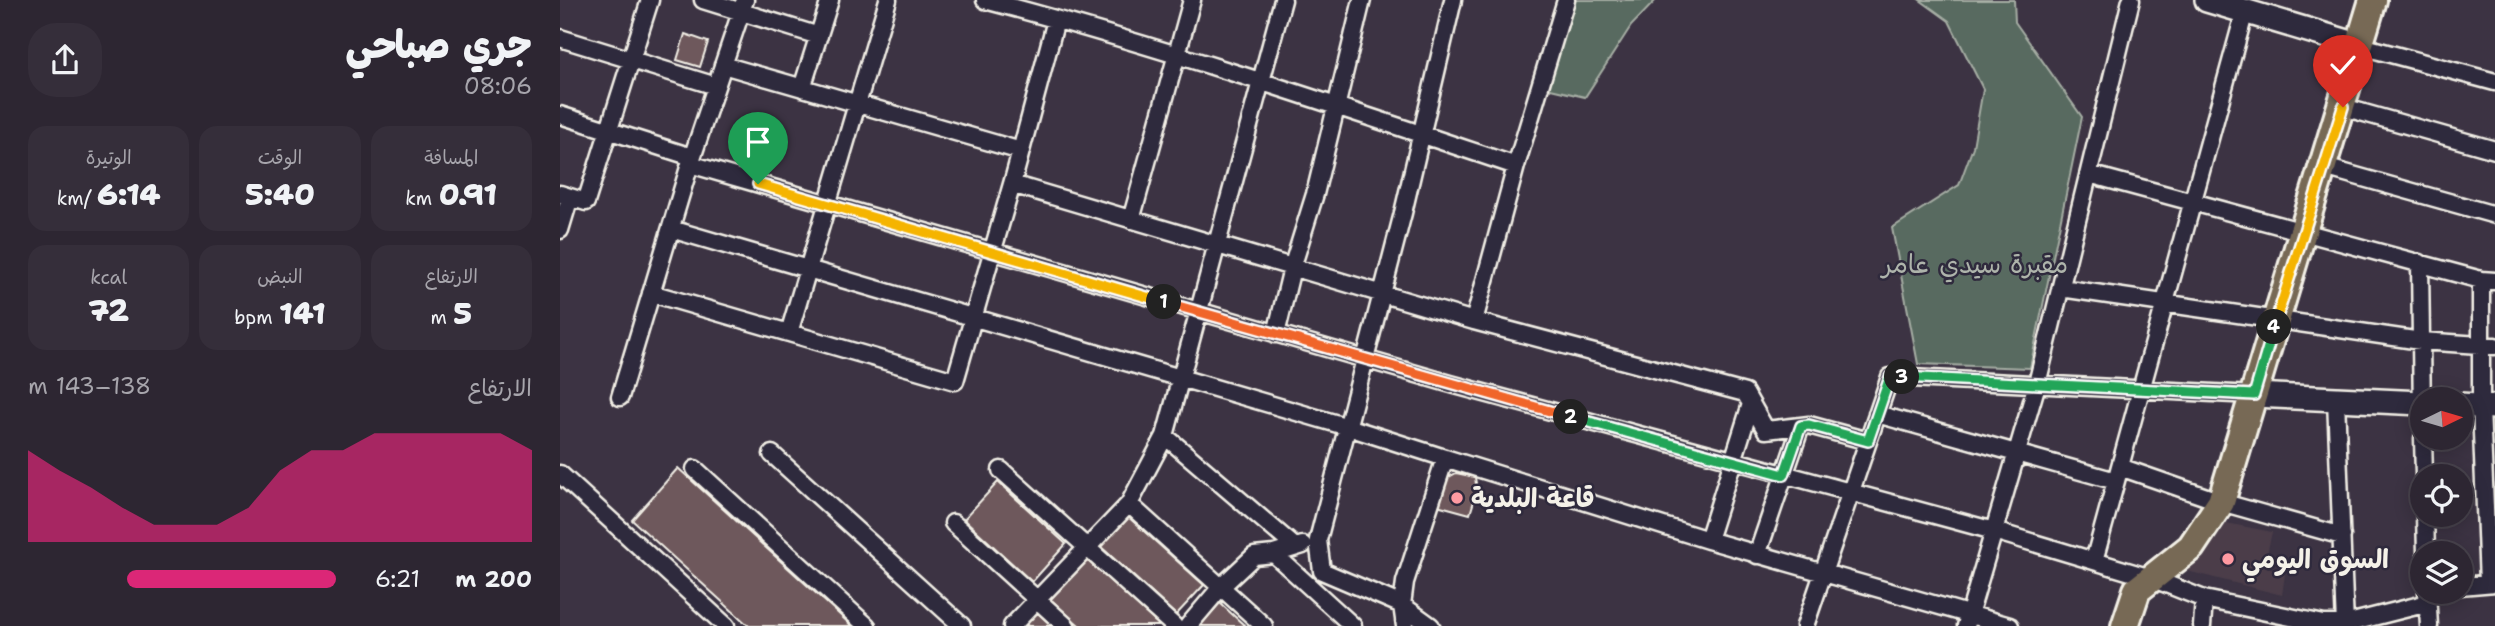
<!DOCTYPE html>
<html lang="ar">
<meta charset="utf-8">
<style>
body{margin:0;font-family:"Shantell Sans","Playpen Sans Arabic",sans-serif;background:#352e3a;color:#f1f3f6;direction:rtl;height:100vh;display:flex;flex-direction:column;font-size:26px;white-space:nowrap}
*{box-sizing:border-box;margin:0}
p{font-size:23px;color:#a7a5ac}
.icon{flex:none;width:38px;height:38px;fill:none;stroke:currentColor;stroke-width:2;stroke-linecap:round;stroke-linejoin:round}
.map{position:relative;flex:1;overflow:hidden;direction:ltr}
.drawer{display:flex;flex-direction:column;background:#2d2632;width:560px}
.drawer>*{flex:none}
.needle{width:46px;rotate:85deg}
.tools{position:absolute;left:1850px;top:387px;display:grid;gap:14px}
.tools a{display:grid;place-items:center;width:63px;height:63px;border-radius:50%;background:#2d2632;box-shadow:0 4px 18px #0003,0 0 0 2px #48434d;font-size:35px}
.pin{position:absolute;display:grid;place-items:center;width:60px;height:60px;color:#fff;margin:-72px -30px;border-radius:50% 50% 50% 0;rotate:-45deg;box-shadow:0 0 7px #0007}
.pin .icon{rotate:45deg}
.km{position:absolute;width:35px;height:35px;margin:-18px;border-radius:50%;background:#222;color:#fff;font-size:19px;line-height:35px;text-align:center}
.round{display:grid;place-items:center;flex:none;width:74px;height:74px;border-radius:28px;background:#352e3a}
.headline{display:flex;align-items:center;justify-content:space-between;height:119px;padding:0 28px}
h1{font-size:38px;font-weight:800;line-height:52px}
.stats{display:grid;grid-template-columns:repeat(3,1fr);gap:10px;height:119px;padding:7px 28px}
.stats div{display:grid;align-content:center;border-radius:18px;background:#352e3a;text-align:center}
.stats b{font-size:30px;font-weight:800}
.stats small{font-size:19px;font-weight:400}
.stats p{font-size:19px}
.chart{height:196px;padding:14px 28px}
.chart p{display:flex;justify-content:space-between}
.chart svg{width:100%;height:126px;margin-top:7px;fill:#db2777;opacity:.7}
ul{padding:0 28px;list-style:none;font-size:23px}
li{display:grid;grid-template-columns:112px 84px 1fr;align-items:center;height:52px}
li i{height:18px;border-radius:9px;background:#db2777}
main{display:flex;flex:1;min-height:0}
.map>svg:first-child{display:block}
.built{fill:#4b3e4a}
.green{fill:#596a61;stroke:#a6aea4;stroke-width:2}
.building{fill:#6e595c;stroke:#f4f1e8;stroke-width:2}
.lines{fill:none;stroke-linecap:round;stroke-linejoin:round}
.street-casing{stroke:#f4f1e8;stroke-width:21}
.secondary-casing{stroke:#f4f1e8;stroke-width:28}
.primary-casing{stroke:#f4f1e8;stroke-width:32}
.street{stroke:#2f2a3d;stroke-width:16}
.secondary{stroke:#2f2a3d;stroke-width:23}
.primary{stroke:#776954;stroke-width:26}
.split-1-casing{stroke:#fff;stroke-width:14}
.split-2-casing{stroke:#fff;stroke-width:14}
.split-3-casing{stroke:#fff;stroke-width:14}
.split-4-casing{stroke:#fff;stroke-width:14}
.split-5-casing{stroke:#fff;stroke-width:14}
.split-1{stroke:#f5b400;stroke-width:9}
.split-2{stroke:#f0652b;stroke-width:9}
.split-3{stroke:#22a559;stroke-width:9}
.split-4{stroke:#22a559;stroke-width:9}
.split-5{stroke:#f5b400;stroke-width:9}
.poi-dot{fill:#ff9aa2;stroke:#2f2a3d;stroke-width:2.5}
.labels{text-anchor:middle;stroke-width:5;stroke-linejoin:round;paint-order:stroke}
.park-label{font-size:26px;fill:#aeb4ab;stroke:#2f2a3d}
.poi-label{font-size:26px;font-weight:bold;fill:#f4f1e8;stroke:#2f2a3d;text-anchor:start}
</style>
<main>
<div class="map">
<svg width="1935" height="626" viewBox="0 0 1935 626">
<rect width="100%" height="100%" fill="#3c3343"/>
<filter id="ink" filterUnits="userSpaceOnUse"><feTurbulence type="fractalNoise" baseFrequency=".0143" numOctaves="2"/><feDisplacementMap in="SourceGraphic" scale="14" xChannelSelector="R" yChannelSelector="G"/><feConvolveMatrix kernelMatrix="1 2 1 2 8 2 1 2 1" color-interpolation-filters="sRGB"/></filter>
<g filter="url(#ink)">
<path class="built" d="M1661,522L1712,532L1704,567L1725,574L1722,595L1619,569Z"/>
<path class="green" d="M1008,0H1096L1071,26L1025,97L982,87Z
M1360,0H1454L1455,22L1522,117L1470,368L1358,364L1332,228L1399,185L1413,147L1423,89L1389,21Z"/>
<path class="building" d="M125,34L148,42L140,67L117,60Z
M118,468L292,626H189L72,520Z
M896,473L915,477L917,491L910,514L877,505L884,480Z
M438,482L506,544L472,582L404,519Z
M566,515L644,585L616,615L539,545Z
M525,558L600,626H520L489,598Z
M660,603L685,626H639Z
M477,612L492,626H464Z"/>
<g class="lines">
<g class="street-casing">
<path id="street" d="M143,0L259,36
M425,0C604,47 780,107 956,166
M0,38L156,86
M1801,46L1935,82
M163,65L461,151L452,184
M242,88L270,0
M1783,107L1935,150
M0,115L132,157
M461,151L496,20
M130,164L185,0
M1764,167L1935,215
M1529,174L1921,280L1935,281
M0,194L26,202L90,0
M571,220L632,0
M111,229L788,427L885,458L845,582L842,605L871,626
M0,230L10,197
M1860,263L1862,415
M1921,280V407L1928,583
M1501,288L1861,341L1935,346
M91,293L229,333L328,0
M914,321L1185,393L1206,430L1249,425L1308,441
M229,333L395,381L452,184L914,321L956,166L1006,0
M716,334L732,268L755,194L802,0
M60,397L130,164L891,384L1434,531L1594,579L1644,599L1764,624H1785L1868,603
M1776,399L1785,626
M1317,414L1556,481
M605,436L735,547
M1863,438L1864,476
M212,454L402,626
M885,458L1148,540L1450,626
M1560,467L1661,502L1782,536
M135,469L307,626
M441,470L614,626
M0,474L166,626
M569,504L605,436L723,0
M1865,514L1866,553
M393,523L506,626
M1148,540L1191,404
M743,545L714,554L793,626
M1197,555L1241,426
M1534,561L1685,11
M1900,586L1935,583
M1867,592L1869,626
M452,626L569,504L704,626
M628,626L661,587L694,556L714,554
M845,626L842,605L762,571L758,540L843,213L893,0
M1245,626L1330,377L1694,395
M1406,626L1477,384L1571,0
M1642,626L1644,599"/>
</g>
<g class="secondary-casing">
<path id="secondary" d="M1647,0L1801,46
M1694,395L1862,403
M1900,405L1935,407"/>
</g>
<g class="primary-casing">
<path id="primary" d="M1565,626L1577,590L1631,547L1661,502L1813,0"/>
</g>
<use href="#street" class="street"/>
<use href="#secondary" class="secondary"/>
<use href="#primary" class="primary"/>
</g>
</g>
<g class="lines" filter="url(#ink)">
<g class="split-1-casing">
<path id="split-1" d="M198,184L604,302"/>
</g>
<g class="split-2-casing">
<path id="split-2" d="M604,302L1011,417"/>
</g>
<g class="split-3-casing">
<path id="split-3" d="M1011,417L1224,475L1241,426L1249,425L1308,441L1330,377H1342"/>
</g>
<g class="split-4-casing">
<path id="split-4" d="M1342,377L1694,395L1714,327"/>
</g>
<g class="split-5-casing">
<path id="split-5" d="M1714,327L1783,107"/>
</g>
<use href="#split-1" class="split-1"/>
<use href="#split-2" class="split-2"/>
<use href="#split-3" class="split-3"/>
<use href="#split-4" class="split-4"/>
<use href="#split-5" class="split-5"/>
</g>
<g class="poi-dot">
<circle cx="897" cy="498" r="7"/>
<circle cx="1668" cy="559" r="7"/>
</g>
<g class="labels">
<g class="park-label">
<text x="1415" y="273">مقبرة سيدي عامر</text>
</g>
<g class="poi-label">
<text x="911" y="507">قاعة البلدية</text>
<text x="1682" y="568">السوق اليومي</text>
</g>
</g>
</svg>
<div class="tools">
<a><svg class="needle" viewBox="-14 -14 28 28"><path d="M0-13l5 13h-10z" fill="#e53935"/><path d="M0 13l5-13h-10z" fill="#a7a5ac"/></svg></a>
<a><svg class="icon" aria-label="locate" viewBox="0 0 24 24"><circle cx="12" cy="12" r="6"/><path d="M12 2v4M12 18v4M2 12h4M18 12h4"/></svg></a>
<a><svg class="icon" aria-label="layers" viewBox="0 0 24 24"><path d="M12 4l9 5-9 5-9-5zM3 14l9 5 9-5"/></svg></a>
</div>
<div class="pin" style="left:198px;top:184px;background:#1e9e55"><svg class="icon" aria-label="arrive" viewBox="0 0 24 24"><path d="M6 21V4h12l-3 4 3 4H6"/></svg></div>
<div class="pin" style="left:1783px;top:107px;background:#d93025"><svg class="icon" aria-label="check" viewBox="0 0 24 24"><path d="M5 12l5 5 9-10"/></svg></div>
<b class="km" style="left:604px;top:302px">1</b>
<b class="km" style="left:1011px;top:417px">2</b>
<b class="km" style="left:1342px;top:377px">3</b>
<b class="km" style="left:1714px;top:327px">4</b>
</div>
<section class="drawer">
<div class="headline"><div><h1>جري صباحي</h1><p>08:06</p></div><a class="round"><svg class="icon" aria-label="share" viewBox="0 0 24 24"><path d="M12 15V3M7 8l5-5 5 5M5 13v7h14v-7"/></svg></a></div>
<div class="stats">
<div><p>المسافة</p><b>0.91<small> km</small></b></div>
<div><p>الوقت</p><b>5:40</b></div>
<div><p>الوتيرة</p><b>6:14<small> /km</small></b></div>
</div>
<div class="stats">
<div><p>الارتفاع</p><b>5<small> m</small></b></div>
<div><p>النبض</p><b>141<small> bpm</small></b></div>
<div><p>kcal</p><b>72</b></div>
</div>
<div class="chart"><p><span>الارتفاع</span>138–143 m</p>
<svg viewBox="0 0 160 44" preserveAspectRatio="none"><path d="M0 44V12L10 19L20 25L30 32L40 38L50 38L60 38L70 32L80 19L90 12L100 12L110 6L120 6L130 6L140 6L150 6L160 12V44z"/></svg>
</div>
<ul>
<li><b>200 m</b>6:21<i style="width:68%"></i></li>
</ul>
</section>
</main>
